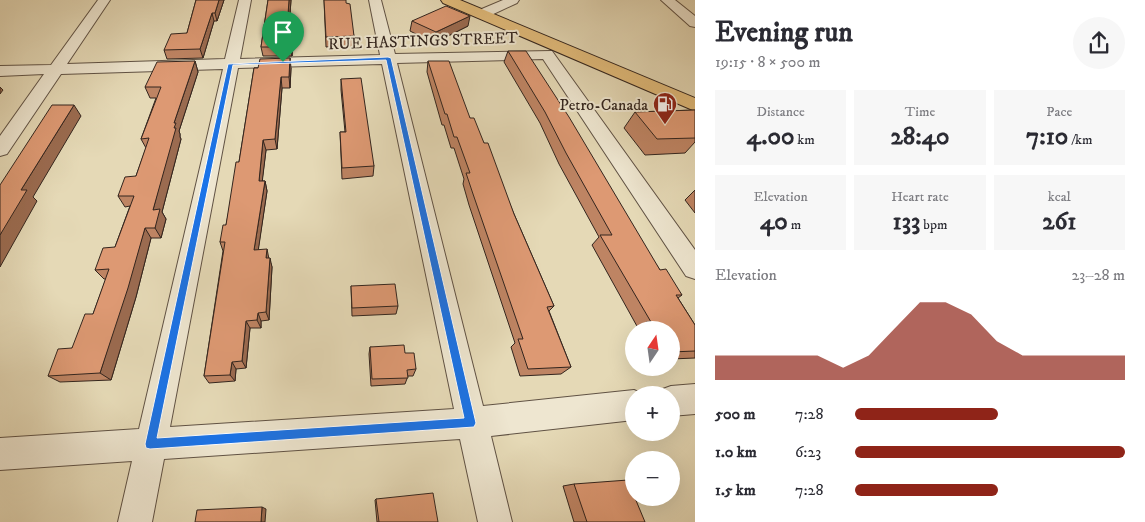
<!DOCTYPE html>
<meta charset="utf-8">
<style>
body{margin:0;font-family:"IM FELL DW Pica",serif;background:#f7f7f7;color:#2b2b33;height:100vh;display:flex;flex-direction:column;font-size:19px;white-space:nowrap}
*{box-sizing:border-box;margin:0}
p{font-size:16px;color:#7c7c81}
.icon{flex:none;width:28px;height:28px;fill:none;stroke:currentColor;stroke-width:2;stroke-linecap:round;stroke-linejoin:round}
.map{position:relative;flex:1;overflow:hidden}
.panel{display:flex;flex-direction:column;background:#fff;width:450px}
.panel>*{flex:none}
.needle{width:32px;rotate:13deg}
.fabs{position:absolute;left:625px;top:321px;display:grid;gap:10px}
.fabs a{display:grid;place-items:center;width:55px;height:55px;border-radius:50%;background:#fff;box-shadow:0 5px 20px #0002;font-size:25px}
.pin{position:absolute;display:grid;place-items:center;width:42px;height:42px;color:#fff;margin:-51px -21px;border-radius:50% 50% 50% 0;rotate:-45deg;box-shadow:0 0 5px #0007}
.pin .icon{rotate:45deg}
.round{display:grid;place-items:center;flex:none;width:52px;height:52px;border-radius:26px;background:#f7f7f7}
.summary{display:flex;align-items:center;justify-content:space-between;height:85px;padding:0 20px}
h1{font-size:28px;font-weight:800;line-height:38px}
.stats{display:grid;grid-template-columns:repeat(3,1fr);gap:8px;height:85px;padding:5px 20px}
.stats div{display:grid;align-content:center;border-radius:0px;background:#f7f7f7;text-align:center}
.stats b{font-size:25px;font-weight:800}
.stats small{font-size:14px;font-weight:400}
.stats p{font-size:14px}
.chart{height:140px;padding:10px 20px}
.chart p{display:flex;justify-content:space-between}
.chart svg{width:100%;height:90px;margin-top:5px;fill:#8f2418;opacity:.7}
ul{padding:0 20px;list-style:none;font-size:16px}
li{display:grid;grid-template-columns:80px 60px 1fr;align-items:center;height:38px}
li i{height:12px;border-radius:6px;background:#8f2418}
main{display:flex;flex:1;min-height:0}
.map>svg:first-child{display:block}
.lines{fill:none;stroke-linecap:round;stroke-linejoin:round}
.minor-casing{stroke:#605244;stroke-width:2}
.major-casing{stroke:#33251e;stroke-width:2}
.minor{fill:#eee6d0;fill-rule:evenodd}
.major{fill:#e2bc7b;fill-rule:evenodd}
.wall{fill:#be8463;stroke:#33251e}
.shaded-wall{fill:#9b6b50;stroke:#33251e}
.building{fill:#dd9973;stroke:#33251e}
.route{fill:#1a73e8;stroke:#fff;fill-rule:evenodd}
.labels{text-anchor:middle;stroke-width:4;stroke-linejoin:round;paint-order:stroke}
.far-street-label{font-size:16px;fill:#33251e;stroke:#eee6d0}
.far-poi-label{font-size:16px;fill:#33251e;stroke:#eee6d0;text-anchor:end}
</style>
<main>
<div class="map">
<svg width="695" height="522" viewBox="0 0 695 522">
<rect width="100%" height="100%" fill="#e5d9b6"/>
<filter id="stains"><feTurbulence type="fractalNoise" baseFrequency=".004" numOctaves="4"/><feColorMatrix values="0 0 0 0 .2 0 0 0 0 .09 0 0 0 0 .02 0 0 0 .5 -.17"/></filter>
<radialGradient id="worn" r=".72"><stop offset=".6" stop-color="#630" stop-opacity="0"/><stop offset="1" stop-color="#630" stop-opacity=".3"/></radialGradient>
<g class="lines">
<g class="minor-casing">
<path id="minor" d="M98,0H110L67,64L225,59L239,0H251L240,59L380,55L369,0H381L395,54L552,51L695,250V279L686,276L543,59L397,63L483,406L634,390L645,395H634V420L491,436L512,522H478L460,439L164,459L152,522H118L132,461L0,470V438L139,429L223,69L61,74L7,154L0,156V136L44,74L0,76V66L51,65ZM382,64L454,409L170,427L238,68Z
M503,0H519L517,3L487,17L482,18L475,14L477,11Z
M661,0H675L695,16V27L690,26Z
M695,384V414L671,416V395H659L660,390L671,386Z"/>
</g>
<g class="major-casing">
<path id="major" d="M441,0H460L695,98V111L443,3Z"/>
</g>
<use href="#minor" class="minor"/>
<use href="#major" class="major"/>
</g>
<path class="wall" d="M196,0H224L217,21H214L203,58L167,59L164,50L187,33Z
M268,0H291L289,30H292L293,39L292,56H263L261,47Z
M324,0L346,3L354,36V47H326Z
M412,21L468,26L434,43L410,31Z
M508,51L660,270L682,295L678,298L695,325V358L671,359V330H635L638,328L592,245L599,237L559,164L540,123L504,62Z
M195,61L198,72L179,131L180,134V137L181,139L162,212L166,219L161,238H151L136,297L111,380L60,382L48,376L72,348L93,314L106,279H104L95,270L115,247L130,206L125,207L118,196L136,176L146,148L141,139L156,98H150L145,87Z
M428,61L470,118L484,143L514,214L554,306L549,311L571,367L561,374L520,376L511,347L515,343L469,205L463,184L464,179L454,148H451L444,125H442L427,72Z
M254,68H291L290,88H282L277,149L266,150L262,181H265L267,191L258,250L269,258L272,267L269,320L261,321V328H250L246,368L236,369L235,381L209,383L204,376L223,251L220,242L226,225L239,162Z
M341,79L374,166L373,176L342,179L340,132H345L341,90Z
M695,110V142L685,153L645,155L624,128L635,112Z
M695,190V213L685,200Z
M351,286L398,306L396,314L352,316Z
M370,347L405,353L416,369L413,376H408L405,384L371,386L369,354Z
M574,484L645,522H574L563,486Z
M376,499L438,522H377L375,500Z"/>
<path class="shaded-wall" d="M219,0H224L217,21L215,13Z
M289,0H291L288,39L287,30Z
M212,13L214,21L203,58L200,49Z
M470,16L468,26L434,43L436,32Z
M292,30L293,39L292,56L291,47Z
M290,58L291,68L290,88L289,77Z
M195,61L198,72L179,131L180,134V137L181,139L162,212L166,219L161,238L155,228L153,210L174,128V123Z
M281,77L282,88L277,149L275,139Z
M0,87L3,90L0,94Z
M74,105L81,116L33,197L37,201L0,267V235L21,190Z
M263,140L266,150L261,192L259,181Z
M265,181L267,191L257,259L254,250Z
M145,228L151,238L136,297L111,380L100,373Z
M267,249L269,259L266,258Z
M270,258L272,267L269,320L266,312Z
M258,313L261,321V328L257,320Z
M246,321L250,328L246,368L242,361Z
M232,362L236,369L235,381L230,375Z
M262,507L266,509L265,522H261Z"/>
<path class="building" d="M196,0H219L215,13H212L200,49L164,50L171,34L187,33Z
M268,0H289L287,30H292L291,47H261Z
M324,0H346V3L350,4L354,36L326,37Z
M446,6L470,16L436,32L412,21Z
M508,51H526L569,117L660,270L666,269L682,295H676L695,325V351L671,352V330H651L646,322H651L600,235H612L566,153L545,112Z
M290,58L289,77H281L275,139L263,140L259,181H265L254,250L267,249L266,258H270L266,312L258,313L257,320L246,321L242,361L232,362L230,375L204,376L225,242H220L223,225H226L236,162H239L254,68H258L260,59Z
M195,61L174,123H176L174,128H176L153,210L160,209L155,228H145L128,288L100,373L48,376L58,349L72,348L85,314H93L109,269L95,270L103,248L115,247L134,196H118L125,177L136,176L149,138L141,139L161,87H145L157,62Z
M428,61H449L470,118H474L484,143H488L514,214L554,306L547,307L571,367L528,369L518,339H523L473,194L466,173H470L457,137H454L447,114H445Z
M361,78L374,166L342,168L340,132H346L341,79Z
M52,105H74L21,190H27L0,235V185Z
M695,110V138L657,139L635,112Z
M395,284L398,306L352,308L351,286Z
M404,345L405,353H414L416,369L407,370L408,378L372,379L370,347Z
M628,480L634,495V498H635L645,522H587L574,484Z
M433,493L438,522H379L376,499Z
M262,507L261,522H195L197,510Z"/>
<path class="route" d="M388,57L391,58L476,423L474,427L150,449L146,448L145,444L228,64ZM386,60L464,418L157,438L233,65Z"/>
<defs>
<g id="fuel-pin" transform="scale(1.25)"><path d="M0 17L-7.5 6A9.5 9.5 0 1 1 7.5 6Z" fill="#8f2418" stroke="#eee6d0"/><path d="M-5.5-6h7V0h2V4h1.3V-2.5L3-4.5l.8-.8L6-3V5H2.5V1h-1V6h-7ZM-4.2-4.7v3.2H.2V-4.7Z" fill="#fff"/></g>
</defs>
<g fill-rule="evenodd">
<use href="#fuel-pin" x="665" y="104"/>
</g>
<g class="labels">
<g class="far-street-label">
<text transform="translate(423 40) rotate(-2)" y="6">RUE HASTINGS STREET</text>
</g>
<g class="far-poi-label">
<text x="648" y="110">Petro-Canada</text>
</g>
</g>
<rect width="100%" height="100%" filter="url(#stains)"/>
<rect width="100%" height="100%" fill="url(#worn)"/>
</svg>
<div class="fabs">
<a><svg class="needle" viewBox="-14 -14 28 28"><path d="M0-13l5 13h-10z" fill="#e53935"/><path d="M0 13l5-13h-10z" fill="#7c7c81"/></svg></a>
<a>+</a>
<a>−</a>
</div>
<div class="pin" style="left:283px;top:62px;background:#1e9e55"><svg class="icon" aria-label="arrive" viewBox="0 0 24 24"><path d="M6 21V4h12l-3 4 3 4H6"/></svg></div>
</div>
<section class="panel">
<div class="summary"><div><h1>Evening run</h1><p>19:15 · 8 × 500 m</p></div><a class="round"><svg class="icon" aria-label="share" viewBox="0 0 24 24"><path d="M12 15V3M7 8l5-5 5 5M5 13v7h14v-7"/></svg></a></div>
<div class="stats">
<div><p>Distance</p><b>4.00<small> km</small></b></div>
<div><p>Time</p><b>28:40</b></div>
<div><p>Pace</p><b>7:10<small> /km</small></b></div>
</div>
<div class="stats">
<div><p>Elevation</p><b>40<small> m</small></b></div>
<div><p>Heart rate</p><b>133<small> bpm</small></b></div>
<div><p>kcal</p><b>261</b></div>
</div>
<div class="chart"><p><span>Elevation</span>23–28 m</p>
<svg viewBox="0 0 160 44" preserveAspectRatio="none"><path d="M0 44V32L10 32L20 32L30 32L40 32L50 38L60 32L70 19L80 6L90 6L100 12L110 25L120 32L130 32L140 32L150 32L160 32V44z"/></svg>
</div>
<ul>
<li><b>500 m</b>7:28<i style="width:53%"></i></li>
<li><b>1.0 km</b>6:23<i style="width:100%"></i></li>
<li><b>1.5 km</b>7:28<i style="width:53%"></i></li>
</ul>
</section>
</main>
